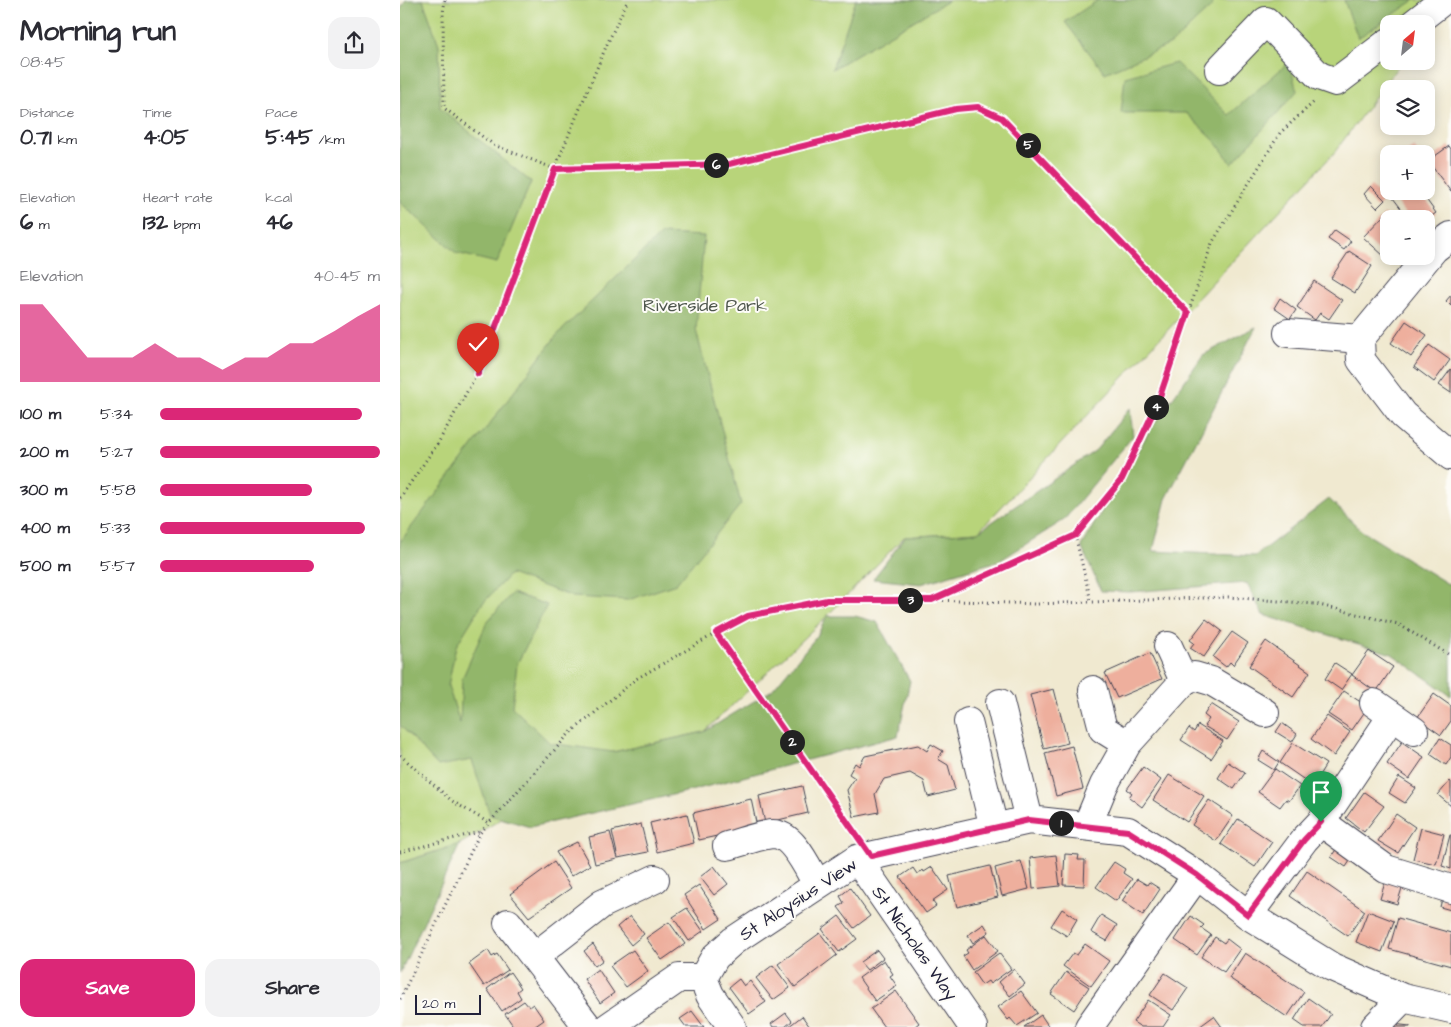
<!DOCTYPE html>
<meta charset="utf-8">
<style>
body{margin:0;font-family:"Architects Daughter",sans-serif;background:#f2f2f3;color:#2b2b33;height:100vh;display:flex;flex-direction:column;font-size:19px;white-space:nowrap}
*{box-sizing:border-box;margin:0}
p{font-size:16px;color:#7c7c81}
.icon{flex:none;width:28px;height:28px;fill:none;stroke:currentColor;stroke-width:2;stroke-linecap:round;stroke-linejoin:round}
.map{position:relative;flex:1;overflow:hidden}
.details{display:flex;flex-direction:column;background:#fff;width:400px}
.details>*{flex:none}
.needle{width:32px;rotate:28deg}
.controls{position:absolute;left:980px;top:15px;display:grid;gap:10px}
.controls a{display:grid;place-items:center;width:55px;height:55px;border-radius:10px;background:#fff;box-shadow:0 2px 12px #0003;font-size:25px}
.scale{position:absolute;left:15px;bottom:12px;width:66px;box-sizing:border-box;padding-left:5px;border:2px solid #22223b;border-top:0;font-size:14px;line-height:18px;white-space:nowrap;color:#22223b;-webkit-text-stroke:4px #fdfcf7;paint-order:stroke}
.pin{position:absolute;display:grid;place-items:center;width:42px;height:42px;color:#fff;margin:-51px -21px;border-radius:50% 50% 50% 0;rotate:-45deg;box-shadow:0 0 5px #0007}
.pin .icon{rotate:45deg}
.km{position:absolute;width:25px;height:25px;margin:-12px;border-radius:50%;background:#222;color:#fff;font-size:14px;line-height:25px;text-align:center}
.round{display:grid;place-items:center;flex:none;width:52px;height:52px;border-radius:15px;background:#f2f2f3}
.summary{display:flex;align-items:center;justify-content:space-between;height:85px;padding:0 20px}
h1{font-size:28px;font-weight:700;line-height:38px}
.figures{display:grid;grid-template-columns:repeat(3,1fr);gap:8px;height:85px;padding:5px 20px}
.figures div{display:grid;align-content:center}
.figures b{font-size:21px;font-weight:700}
.figures small{font-size:14px;font-weight:400}
.figures p{font-size:14px}
.chart{height:140px;padding:10px 20px}
.chart p{display:flex;justify-content:space-between}
.chart svg{width:100%;height:90px;margin-top:5px;fill:#db2777;opacity:.7}
.cta{display:flex;gap:10px;margin-top:auto;padding:10px 20px}
.cta a{flex:1;height:58px;border-radius:15px;background:#db2777;color:#fff;font-size:20px;font-weight:700;line-height:58px;text-align:center}
.cta a+a{background:#f2f2f3;color:#2b2b33}
ul{padding:0 20px;list-style:none;font-size:16px}
li{display:grid;grid-template-columns:80px 60px 1fr;align-items:center;height:38px}
li i{height:12px;border-radius:6px;background:#db2777}
main{display:flex;flex:1;min-height:0}
.map>svg:first-child{display:block}
.green{fill:#b8d47a;stroke:#6d7b5a}
.forest{fill:#92b66a;stroke:#5a6c52}
.building{fill:#eeaf9d}
.lines{fill:none;stroke-linecap:round;stroke-linejoin:round}
.minor-casing{stroke:#414051;stroke-width:30}
.path{stroke:#414051;stroke-width:3;stroke-dasharray:1 4;stroke-linecap:butt}
.minor{stroke:#fff;stroke-width:28}
.route-casing{stroke:#fff;stroke-width:10}
.route{stroke:#db2777;stroke-width:6}
.labels{text-anchor:middle;stroke-width:4;stroke-linejoin:round;paint-order:stroke}
.park-label{font-size:18px;fill:#4f574e;stroke:#fdfcf7}
.street-label{font-size:18px;fill:#22223b;stroke:#fdfcf7}
</style>
<main>
<section class="details">
<div class="summary"><div><h1>Morning run</h1><p>08:45</p></div><a class="round"><svg class="icon" aria-label="share" viewBox="0 0 24 24"><path d="M12 15V3M7 8l5-5 5 5M5 13v7h14v-7"/></svg></a></div>
<div class="figures">
<div><p>Distance</p><b>0.71<small> km</small></b></div>
<div><p>Time</p><b>4:05</b></div>
<div><p>Pace</p><b>5:45<small> /km</small></b></div>
</div>
<div class="figures">
<div><p>Elevation</p><b>6<small> m</small></b></div>
<div><p>Heart rate</p><b>132<small> bpm</small></b></div>
<div><p>kcal</p><b>46</b></div>
</div>
<div class="chart"><p><span>Elevation</span>40–45 m</p>
<svg viewBox="0 0 160 44" preserveAspectRatio="none"><path d="M0 44V6L10 6L20 19L30 32L40 32L50 32L60 25L70 32L80 32L90 38L100 32L110 32L120 25L130 25L140 19L150 12L160 6V44z"/></svg>
</div>
<ul>
<li><b>100 m</b>5:34<i style="width:92%"></i></li>
<li><b>200 m</b>5:27<i style="width:100%"></i></li>
<li><b>300 m</b>5:58<i style="width:69%"></i></li>
<li><b>400 m</b>5:33<i style="width:93%"></i></li>
<li><b>500 m</b>5:57<i style="width:70%"></i></li>
</ul>
<div class="cta"><a>Save</a><a>Share</a></div>
</section>
<div class="map">
<svg width="1051" height="1027" viewBox="0 0 1051 1027">
<rect width="100%" height="100%" fill="#fdfcf7"/>
<filter id="ink" filterUnits="userSpaceOnUse"><feTurbulence type="fractalNoise" baseFrequency=".02" numOctaves="2"/><feDisplacementMap in="SourceGraphic" scale="10" xChannelSelector="R" yChannelSelector="G"/><feConvolveMatrix kernelMatrix="1 2 1 2 8 2 1 2 1" color-interpolation-filters="sRGB"/></filter>
<filter id="wash" filterUnits="userSpaceOnUse"><feTurbulence type="fractalNoise" baseFrequency=".0096" numOctaves="4" result="noise"/><feDisplacementMap in="SourceGraphic" scale="20" xChannelSelector="R" yChannelSelector="G"/><feGaussianBlur stdDeviation="1.12" result="paint"/><feColorMatrix in="noise" values="0 0 0 0 0 0 0 0 0 0 0 0 0 0 0 0 0 1.4 0 .05"/><feComposite in="paint" operator="in"/></filter>
<g filter="url(#wash)">
<rect width="100%" height="100%" fill="#f0e9d0"/>
<path class="green" d="M18,0H1047L1026,24H989V61H1002L934,153L578,532L504,537L427,616L304,732L213,752L60,844L0,863V30Z"/>
<path class="forest" d="M6,0H23L39,45L40,108L131,182L97,263L56,253L0,202V10Z
M456,0H549L432,69Z
M698,0H815L811,7L771,44L705,73L665,22Z
M944,0H1015L958,38Z
M889,62L897,91L832,164L816,142L786,113H721L725,77L776,63L829,115Z
M261,234L304,236L296,330L341,504L276,584L228,600L173,597L110,574L82,604L56,646L48,686L60,723L62,679L87,622L112,593L147,605L117,664L112,707L150,743L213,752L304,732L372,690L417,636L427,616H455L477,622L510,681L498,736L290,791L130,827L90,815L72,760L38,766L0,725V542L157,335Z
M856,327L766,499L753,551L855,556L929,499L962,531L1048,584L1051,582V696L992,654L863,615L847,583L730,592L701,591L681,546L750,430L803,355Z
M730,408L733,436L664,520L601,560L521,584L473,579L505,537L578,532L696,450Z
M60,844L0,973V863Z"/>
<g id="blocks">
<path class="building" d="M1049,146L1051,149V192L1028,161Z
M1014,147L1019,154H1004Z
M971,186L985,200L977,208L964,194Z
M994,191H1020L1036,213L1026,220V219H1009L990,194Z
M985,214L990,219H989V250L984,256L963,237Z
M935,230L951,241L944,250L928,239Z
M949,251L972,266L955,293L931,278Z
M914,281L942,300L929,319L920,313L915,320L897,307Z
M1051,295V306L1046,301Z
M880,298L896,310L890,319L874,308Z
M1006,321L1027,335L1011,357L991,343Z
M1029,345L1050,360L1034,382L1014,367Z
M1051,369V393L1039,385Z
M806,619L822,631L804,657L790,648L794,643L790,640Z
M832,632L848,643L833,665L830,662L826,667L813,657Z
M866,641L910,672L893,697L849,666Z
M969,651L993,667L976,692L952,675Z
M750,653L762,679L717,698L705,673Z
M935,663L952,674L941,690L925,679Z
M654,689L668,743L644,749L630,695Z
M944,691L968,707L952,730L928,714Z
M1034,694L1051,706V721L1041,735L1017,718Z
M811,704L839,722L827,740L804,726L809,719L804,715Z
M927,716L950,732L934,756L911,739Z
M882,723L897,734L892,742L876,732Z
M798,725L823,741L811,759L781,740L789,728L794,732Z
M1040,738L1051,745V757L1046,765L1030,754Z
M1002,742L1024,757L1009,779L987,764Z
M893,743L926,764L918,777L915,775L909,783L880,763Z
M531,744L543,751L538,759L548,765L555,790L528,797L524,781L510,773L484,779L475,794L479,812L454,817L447,790L455,778L449,774L455,763L459,766L465,756L518,745L527,751Z
M672,746L683,789L656,796L645,753Z
M863,751L879,762L874,770L858,760Z
M828,762L845,773L834,789L818,778Z
M743,767L761,780L742,807L729,797L732,793L727,789Z
M875,769L900,786L889,801L886,799L880,807L858,792Z
M769,775L804,796L787,822L753,800Z
M999,777L1016,788L1005,803L989,793Z
M1050,781L1051,782V806L1038,795Z
M402,786L408,813L365,823L359,796Z
M964,792L984,806L964,832L946,818Z
M351,799L357,827L299,840L293,813Z
M809,800L833,816L816,841L792,825Z
M287,814L294,843L257,852L250,823Z
M996,814L1015,827L998,853L978,841Z
M838,819L872,842L855,867L821,844Z
M241,824L248,852L218,858L212,831Z
M1021,828L1044,834L1036,864L1013,859Z
M210,832L217,859L195,864L189,837Z
M1050,835H1051V869L1042,866Z
M177,842L190,865L171,876L156,852Z
M937,848L952,858L946,867L931,857Z
M665,854L679,855L678,860H685L684,886L663,885Z
M656,855L660,886L633,889L630,858Z
M621,861L629,889L602,896L595,868Z
M154,862L171,888L129,917L110,894Z
M714,862L725,869L723,873L732,879L716,901L696,887Z
M314,866L328,884L314,895L300,877Z
M590,866L598,897L557,907L549,876Z
M532,867L548,890L532,901L536,906L526,913L500,877L513,868L517,874L523,870L524,872Z
M907,871L965,911L948,936L890,896Z
M737,879L747,885L749,882L760,889L743,915L722,901Z
M986,879L1003,885L997,904L980,899Z
M299,885L321,919L306,929L284,895Z
M450,888L470,916L454,928L438,907L444,903L440,896Z
M1043,895L1051,897V910L1040,907Z
M287,908L303,931L289,941L273,917Z
M662,909L677,919L667,936L651,926Z
M968,911L994,921L982,952L956,942Z
M701,915L717,925L707,941L691,932Z
M230,916L244,934L231,945L217,927Z
M439,916L457,939L439,952L422,929Z
M791,916L804,925L801,928L811,935L797,955L775,940Z
M998,918L1051,933V966L989,949Z
M269,922L285,944L262,960L246,938Z
M584,924L589,932L573,943L568,935Z
M420,933L437,955L395,987L378,964Z
M586,935L598,951L572,970L563,956L568,953L566,950Z
M815,937L824,943L827,939L840,949L824,972L801,957Z
M193,944L203,960L195,966L184,951Z
M685,944L709,961L691,986L663,966L673,953L677,955Z
M88,950L92,957L97,954L108,970L84,986L69,964Z
M233,950L248,971L226,987L210,966Z
M477,950L483,958L467,970L460,962Z
M599,953L611,969L590,984L588,981L582,985L573,972Z
M845,953L904,992L887,1017L829,978Z
M484,960L493,974L490,976L497,986L475,1001L459,978Z
M373,965L390,988L373,1000L356,978Z
M198,969L214,993L200,1003L184,979Z
M614,969L625,984L610,996L599,982Z
M110,972L121,988L117,991L121,998L102,1011L87,989Z
M666,972L689,987L674,1010L651,994Z
M765,973L788,988L773,1010L750,995Z
M339,979L344,986L350,981L366,1002L349,1014L329,987Z
M496,991L519,1023L514,1027H484L471,1009Z
M621,991L637,1013L617,1026L610,1018L608,1020L598,1007Z
M908,998L931,1014L922,1027H904L894,1020Z
M748,1000L771,1015L763,1027H741L733,1022Z
M124,1001L129,1007L133,1004L144,1020L134,1027H114L105,1014Z
M292,1011L304,1027H286L280,1019Z
M386,1013L392,1021L385,1027H373L371,1024Z
M641,1015L649,1027H624Z
M402,1016L410,1027H388Z
M814,1016L822,1027H799Z
M993,1024L1010,1026V1027H992Z"/>
</g>
</g>
<g filter="url(#ink)">
<use href="#blocks" fill-opacity="0" stroke="#414051" stroke-width="1"/>
<g class="lines">
<g class="minor-casing">
<path id="minor" d="M1013,24L1044,0
M819,70L866,21L919,76L936,82L989,42
M1051,236L1034,249L960,339L961,360L1003,415L1051,456
M888,333L960,339
M768,646L784,681
M693,690L703,729L727,744
M600,703L629,820
M974,703L1014,731
M568,722L594,828
M921,822L992,716
M687,826L704,785L727,744L784,681L794,676L811,681L865,713
M327,846C339,843 360,835 372,834C393,833 408,869 417,884
M457,859L573,1027
M848,915L904,840L921,822L986,869L1051,889
M108,923L188,1027
M134,957L202,904L255,879
M303,978L310,995L332,1027
M208,1027L279,978H303L315,957L333,941L457,859L629,820L728,831L797,875L848,915L932,967L1003,998L1051,1009
M689,1027L797,875
M975,1027L1003,998"/>
</g>
<path class="path" d="M45,0L43,13L44,108L94,145L155,169L329,164L556,109L577,107L602,118L788,313
M0,498L38,443L77,374L159,158L208,42L228,0
M675,535L691,601
M533,600L636,604L828,597L915,604L998,624L1051,656
M316,633L456,834
M0,755L52,801L89,823
M0,852L79,832
M0,999L80,833L169,734L236,679L348,615L427,600H532L675,535L723,479L758,402L812,243L880,133L915,101"/>
<use href="#minor" class="minor"/>
</g>
</g>
<g class="lines" filter="url(#ink)">
<g class="route-casing">
<path id="route" d="M78,374L155,169L329,164L556,109L578,107L602,118L788,313L758,402L722,479L676,535L532,600H427L348,616L316,633L471,856L629,820L728,831L797,875L848,915L904,840L921,822"/>
</g>
<use href="#route" class="route"/>
</g>
<g class="labels">
<g class="park-label">
<text x="305" y="311">Riverside Park</text>
</g>
<g class="street-label">
<text transform="translate(398 899) rotate(-33)" y="6">St Aloysius View</text>
<text transform="translate(515 943) rotate(55)" y="6">St Nicholas Way</text>
</g>
</g>
</svg>
<div class="controls">
<a><svg class="needle" viewBox="-14 -14 28 28"><path d="M0-13l5 13h-10z" fill="#e53935"/><path d="M0 13l5-13h-10z" fill="#7c7c81"/></svg></a>
<a><svg class="icon" aria-label="layers" viewBox="0 0 24 24"><path d="M12 4l9 5-9 5-9-5zM3 14l9 5 9-5"/></svg></a>
<a>+</a>
<a>−</a>
</div>
<div class="scale">20 m</div>
<div class="pin" style="left:921px;top:822px;background:#1e9e55"><svg class="icon" aria-label="arrive" viewBox="0 0 24 24"><path d="M6 21V4h12l-3 4 3 4H6"/></svg></div>
<div class="pin" style="left:78px;top:374px;background:#d93025"><svg class="icon" aria-label="check" viewBox="0 0 24 24"><path d="M5 12l5 5 9-10"/></svg></div>
<b class="km" style="left:661px;top:823px">1</b>
<b class="km" style="left:392px;top:742px">2</b>
<b class="km" style="left:510px;top:600px">3</b>
<b class="km" style="left:756px;top:407px">4</b>
<b class="km" style="left:628px;top:145px">5</b>
<b class="km" style="left:316px;top:165px">6</b>
</div>
</main>
